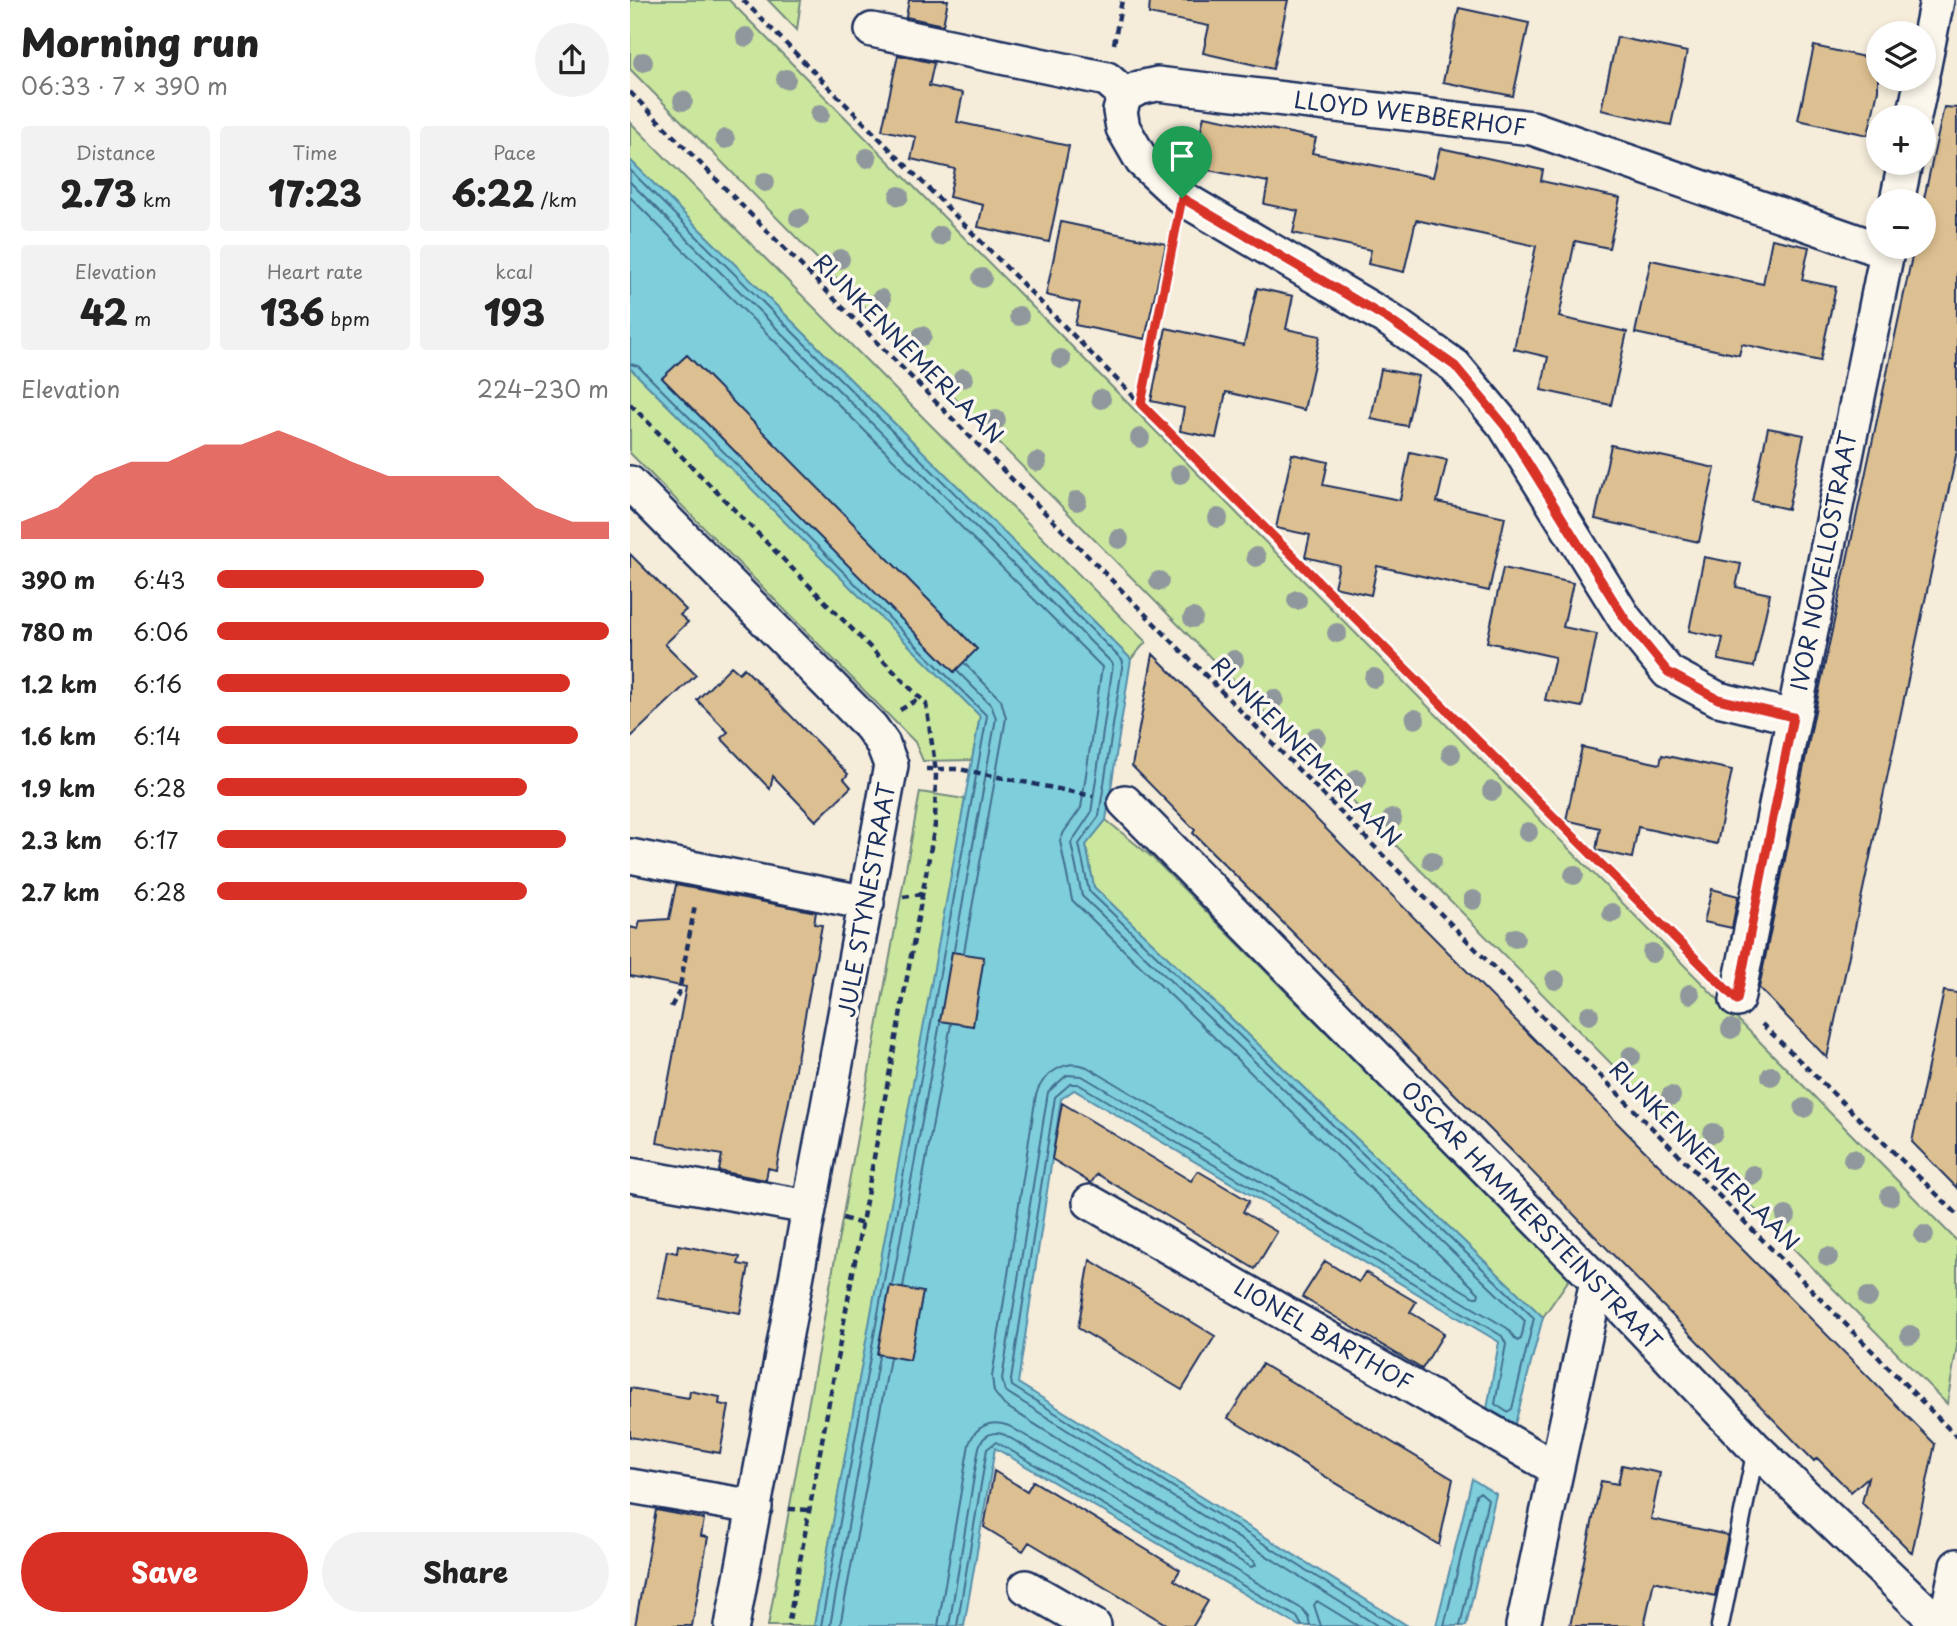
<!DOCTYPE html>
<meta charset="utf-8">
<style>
body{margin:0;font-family:"Playpen Sans",sans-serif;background:#f2f2f2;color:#222;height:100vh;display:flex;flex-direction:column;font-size:26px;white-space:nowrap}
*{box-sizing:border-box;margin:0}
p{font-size:23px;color:#767676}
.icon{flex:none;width:38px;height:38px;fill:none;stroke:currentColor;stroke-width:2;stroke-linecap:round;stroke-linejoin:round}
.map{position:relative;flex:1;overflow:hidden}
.sheet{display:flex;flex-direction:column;background:#fff;width:630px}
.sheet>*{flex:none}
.fabs{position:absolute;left:1236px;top:21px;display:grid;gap:14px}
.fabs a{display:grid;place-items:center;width:70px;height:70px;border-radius:50%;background:#fff;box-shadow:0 4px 10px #0003;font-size:35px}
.pin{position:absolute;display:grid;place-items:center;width:60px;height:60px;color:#fff;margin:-72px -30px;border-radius:50% 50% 50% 0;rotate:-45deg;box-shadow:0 0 7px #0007}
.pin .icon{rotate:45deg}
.round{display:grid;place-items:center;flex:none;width:74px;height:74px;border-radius:37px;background:#f2f2f2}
.overview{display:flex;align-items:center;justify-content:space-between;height:119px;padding:0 21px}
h1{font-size:38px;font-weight:800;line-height:52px}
.metrics{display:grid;grid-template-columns:repeat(3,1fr);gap:10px;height:119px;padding:7px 21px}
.metrics div{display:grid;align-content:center;border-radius:7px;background:#f2f2f2;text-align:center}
.metrics b{font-size:35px;font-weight:800}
.metrics small{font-size:19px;font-weight:400}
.metrics p{font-size:19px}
.chart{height:196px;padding:14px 21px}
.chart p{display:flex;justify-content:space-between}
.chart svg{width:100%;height:126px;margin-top:7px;fill:#d93025;opacity:.7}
.primary-button{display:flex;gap:14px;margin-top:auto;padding:14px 21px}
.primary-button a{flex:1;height:80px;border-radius:42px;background:#d93025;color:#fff;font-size:28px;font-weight:800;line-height:80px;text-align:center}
.primary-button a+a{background:#f2f2f2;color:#222}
ul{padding:0 21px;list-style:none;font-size:23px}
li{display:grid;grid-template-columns:112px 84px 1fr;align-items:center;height:52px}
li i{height:18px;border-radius:9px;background:#d93025}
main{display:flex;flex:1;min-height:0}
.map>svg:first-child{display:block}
.green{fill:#cbe69d;stroke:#738a7e;stroke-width:2}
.water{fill:#7fcedb;stroke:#578ea9;stroke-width:2}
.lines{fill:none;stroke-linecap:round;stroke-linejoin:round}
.shore{stroke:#436f90;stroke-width:2}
.building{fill:#ddc091;stroke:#1b2f5e;stroke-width:2}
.service-casing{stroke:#1b2f5e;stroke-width:21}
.minor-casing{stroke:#1b2f5e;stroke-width:38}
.path{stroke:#1b2f5e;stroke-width:4.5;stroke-dasharray:7 5;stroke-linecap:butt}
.service{stroke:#fbf7ec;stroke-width:16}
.minor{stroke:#fbf7ec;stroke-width:33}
.tree{fill:#90989d}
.route-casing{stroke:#fff;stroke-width:14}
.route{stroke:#d93025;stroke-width:9}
.labels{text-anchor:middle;stroke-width:7;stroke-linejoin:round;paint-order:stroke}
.street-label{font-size:23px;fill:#1b2f5e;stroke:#fbf7ec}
</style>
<main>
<section class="sheet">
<div class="overview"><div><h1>Morning run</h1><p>06:33 · 7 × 390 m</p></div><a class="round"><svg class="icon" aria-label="share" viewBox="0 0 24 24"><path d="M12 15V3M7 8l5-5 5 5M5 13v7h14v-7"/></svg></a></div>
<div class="metrics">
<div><p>Distance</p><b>2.73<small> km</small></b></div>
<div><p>Time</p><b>17:23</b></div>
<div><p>Pace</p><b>6:22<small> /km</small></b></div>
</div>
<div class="metrics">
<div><p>Elevation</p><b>42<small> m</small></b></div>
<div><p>Heart rate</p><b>136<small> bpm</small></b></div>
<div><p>kcal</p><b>193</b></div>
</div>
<div class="chart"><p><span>Elevation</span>224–230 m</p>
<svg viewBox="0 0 160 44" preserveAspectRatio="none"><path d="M0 44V38L10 33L20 22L30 17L40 17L50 11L60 11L70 6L80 11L90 17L100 22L110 22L120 22L130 22L140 33L150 38L160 38V44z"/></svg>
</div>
<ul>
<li><b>390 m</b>6:43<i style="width:68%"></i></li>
<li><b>780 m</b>6:06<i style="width:100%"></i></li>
<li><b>1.2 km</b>6:16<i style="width:90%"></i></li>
<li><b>1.6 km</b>6:14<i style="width:92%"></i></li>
<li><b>1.9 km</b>6:28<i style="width:79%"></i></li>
<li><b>2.3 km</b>6:17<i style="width:89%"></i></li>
<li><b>2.7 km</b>6:28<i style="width:79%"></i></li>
</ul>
<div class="primary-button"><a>Save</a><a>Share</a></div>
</section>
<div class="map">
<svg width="1327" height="1626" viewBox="0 0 1327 1626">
<rect width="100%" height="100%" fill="#f5ecda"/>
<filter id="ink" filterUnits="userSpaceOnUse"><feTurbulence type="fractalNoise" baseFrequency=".0143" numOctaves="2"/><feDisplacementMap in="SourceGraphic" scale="14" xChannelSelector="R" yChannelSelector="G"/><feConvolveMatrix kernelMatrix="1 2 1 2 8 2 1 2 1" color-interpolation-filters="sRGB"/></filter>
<g filter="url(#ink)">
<path class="green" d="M0,0H99L1327,1241V1346L1317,1404L0,69Z
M138,0H171L167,30Z
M0,122L516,642L501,659L0,160Z
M0,368L350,716L342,760L293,761L285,742L0,453Z
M290,792L335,799L325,858L184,1626H138Z
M476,820L523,858L940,1278L913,1317L464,887L456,845Z"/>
<path class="water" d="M0,160L501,659L476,820L456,845L464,887L913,1317L885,1424L857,1409L869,1342L444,1090L431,1099L388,1383L778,1626H669L365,1448L334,1626H184L350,716L0,368Z
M842,1479L866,1494L836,1626H806Z"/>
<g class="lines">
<path class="shore" d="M0,170L493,661L469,816L449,844L459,891L904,1318L882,1409L877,1412L865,1404L876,1344L872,1336L448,1084H440L425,1097L381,1380L382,1386L765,1626
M0,182L483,664L461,813L441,843L452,896L895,1321L891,1339L887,1341L877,1328L452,1076L437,1075L418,1092L372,1379L375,1391L748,1626
M0,197L472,667L451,808L434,832L430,841L442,900L849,1293L848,1297H844L457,1067C436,1058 412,1074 406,1095L362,1377L364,1392L374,1405L624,1561L626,1565L621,1567L379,1426C361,1419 345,1426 339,1444L308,1626
M0,364L8,366L357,716L191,1626
M324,950L366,718L361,705L327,671
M334,952L376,718L371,700L335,664
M262,1285L310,1023
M273,1287L321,1024
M200,1626L249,1356
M210,1626L260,1358
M319,1626L349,1447C353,1435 363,1430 375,1435L672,1609L678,1616L680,1626
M327,1626L357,1449L366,1442L667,1617L672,1626
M691,1626L684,1605L687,1601L728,1626
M814,1626L846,1495L850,1492L858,1499L830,1626"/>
</g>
<path class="building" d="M279,0H318L313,25L276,17Z
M520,0H658L643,69L573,53L579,26L519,14Z
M829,8L899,23L883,96L813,82Z
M987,37L1057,52L1041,125L971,110Z
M1184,46L1248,60V90L1238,135L1168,120Z
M268,55L304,63L299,86L333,93L327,122L439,146L419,242L348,227L353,205L319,197L325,169L281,159L286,137L252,130Z
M1314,107L1327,108V451L1197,1058L1129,988L1188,696L1284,247H1293V203Z
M574,116L686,138L682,153L803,177L810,148L913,170L911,181L990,198L979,248L945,241L929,317L997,332L981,405L911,390L918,357L884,349L906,246L786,220L774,272L738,264L741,250L663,233L668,211L634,204L638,182L563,167Z
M431,222L536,244L515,339L445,325L450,303L416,295Z
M1142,239L1179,247L1172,280L1206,287L1190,361L1112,344L1109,355L1005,333L1021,260L1133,284Z
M627,288L663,296L656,329L690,336L674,410L596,392L586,438L550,431L554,408L521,401L536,328L614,345Z
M57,355L347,649L324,672L32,378Z
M751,369L788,376L777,426L741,419Z
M1138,428L1174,435L1158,509L1122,501Z
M981,445L1085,468L1069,542L965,519Z
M780,452L817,460L807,502L875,517L859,591L747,566L741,595L704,587L709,565L675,557L680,535L646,528L662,454L698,462L693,485L770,500Z
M0,554L56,610L50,615L58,622L35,644L66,675L0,738Z
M1074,557L1111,564L1106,587L1140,594L1124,667L1088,660L1093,638L1059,631Z
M873,568L943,583L933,627L967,634L952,707L915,700L925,657L857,642Z
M523,654L1305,1444L1282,1553L1232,1503L1238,1477L1221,1492L1187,1458L1184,1461L883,1152L563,833L565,830L502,766Z
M101,666L109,673L114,668L218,774L214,779L221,787L186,821L143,776L140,789L91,738L98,732L67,700Z
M952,747L1030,764L1032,755L1102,770L1087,844L1008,827L1002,858L966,850L970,828L936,820Z
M46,885L186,912L184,924L192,925L146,1170L138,1168L136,1180L89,1171L92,1155L27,1143L56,987L0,976V927L8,929L10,921L39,919Z
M1082,889L1108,896L1102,928L1074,922Z
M322,952L354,957L343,1026L310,1021Z
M1314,991L1327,993V1188L1282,1142Z
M432,1103L561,1181L568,1171L619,1201L613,1212L647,1232L625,1269L467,1174L461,1183L422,1159Z
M48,1245L110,1257L108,1264L119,1266L110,1313L28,1298L37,1251L47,1253Z
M460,1260L585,1336L552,1390L448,1328Z
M695,1261L729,1282L735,1272L786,1302L780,1312L814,1333L792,1369L672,1297Z
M260,1286L293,1292L280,1360L247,1354Z
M632,1364L823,1479L809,1545L598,1418Z
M0,1388L59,1398L60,1391L90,1397L89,1404L99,1406L90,1453L0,1437Z
M992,1465L1030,1473L1021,1519L1098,1535L1085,1596L1024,1581L1014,1626H940L971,1481L988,1484Z
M364,1471L397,1491L403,1481L550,1570L544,1580L578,1601L563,1626H539L399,1542L393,1551L354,1527Z
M26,1510L74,1519L71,1536L78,1537L62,1626H5Z"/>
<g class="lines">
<g class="service-casing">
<path id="service" d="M1090,1626L1126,1449"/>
</g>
<g class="minor-casing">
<path id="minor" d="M242,30L477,79L495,95L509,88L527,84L902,128L1257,252
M1293,70L1307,0
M495,95L490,111L493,128L512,161L552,198L758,319L825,366L875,426L995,619L1038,672L1088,699L1163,717
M1284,117L1292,79
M1267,201L1275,163
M0,483L241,727L253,744L261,765L102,1626
M495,802L967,1281L1126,1449L1311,1626
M0,856L237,903
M1107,1000L1258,247
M0,1175L178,1207
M460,1202L925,1468
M0,1486L125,1507
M396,1587L464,1626
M893,1626L967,1281
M1315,1626L1327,1566"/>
</g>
<path class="path" d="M113,0L511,404L1076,969
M484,44L492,0
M0,92L1327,1437
M511,403L545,233
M0,404L296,704L306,771L305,825L158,1626
M270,710L290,698
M296,769H329L463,796
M273,897L292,894
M41,1007L49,992L65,905
M1132,1024L1327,1214
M213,1218L232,1224
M159,1509L179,1510"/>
<use href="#service" class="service"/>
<use href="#minor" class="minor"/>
</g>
<g class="tree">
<circle cx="116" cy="37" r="10"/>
<circle cx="13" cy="62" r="10"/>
<circle cx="156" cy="79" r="10"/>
<circle cx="53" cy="101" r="10"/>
<circle cx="190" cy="114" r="10"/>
<circle cx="95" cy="139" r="10"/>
<circle cx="237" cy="158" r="10"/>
<circle cx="135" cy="182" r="10"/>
<circle cx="269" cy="196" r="10"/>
<circle cx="169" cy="218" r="10"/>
<circle cx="310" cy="236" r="10"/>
<circle cx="210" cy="259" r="10"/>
<circle cx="352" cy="278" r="10"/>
<circle cx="251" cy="299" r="10"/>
<circle cx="389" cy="316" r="10"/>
<circle cx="292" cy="336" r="10"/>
<circle cx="431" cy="359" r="10"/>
<circle cx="333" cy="378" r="10"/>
<circle cx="471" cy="399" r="10"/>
<circle cx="366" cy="420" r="10"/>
<circle cx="510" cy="438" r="10"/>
<circle cx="407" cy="462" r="10"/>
<circle cx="550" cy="474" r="10"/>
<circle cx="447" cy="501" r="10"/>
<circle cx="588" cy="518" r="10"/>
<circle cx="489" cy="539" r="10"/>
<circle cx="626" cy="557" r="10"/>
<circle cx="529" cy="581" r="10"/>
<circle cx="667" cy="600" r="10"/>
<circle cx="563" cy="618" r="10"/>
<circle cx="707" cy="633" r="10"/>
<circle cx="604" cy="660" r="10"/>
<circle cx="744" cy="678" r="10"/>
<circle cx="644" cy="699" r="10"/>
<circle cx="785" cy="719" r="10"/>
<circle cx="686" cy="737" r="10"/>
<circle cx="821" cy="754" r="10"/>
<circle cx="727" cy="779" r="10"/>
<circle cx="862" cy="791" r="10"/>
<circle cx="762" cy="819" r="10"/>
<circle cx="898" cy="832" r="10"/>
<circle cx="802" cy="861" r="10"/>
<circle cx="944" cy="875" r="10"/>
<circle cx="843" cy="900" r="10"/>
<circle cx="982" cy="913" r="10"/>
<circle cx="885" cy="938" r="10"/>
<circle cx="1022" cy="953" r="10"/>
<circle cx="925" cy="980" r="10"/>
<circle cx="1060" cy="994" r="10"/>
<circle cx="959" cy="1015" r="10"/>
<circle cx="1101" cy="1029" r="10"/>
<circle cx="1001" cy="1056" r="10"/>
<circle cx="1141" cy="1076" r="10"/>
<circle cx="1041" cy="1096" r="10"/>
<circle cx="1174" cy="1108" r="10"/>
<circle cx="1083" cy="1133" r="10"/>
<circle cx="1223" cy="1159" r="10"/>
<circle cx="1123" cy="1175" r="10"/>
<circle cx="1260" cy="1196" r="10"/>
<circle cx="1156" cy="1216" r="10"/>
<circle cx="1294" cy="1235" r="10"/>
<circle cx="1198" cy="1257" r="10"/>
<circle cx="1238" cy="1297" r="10"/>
<circle cx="1280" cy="1335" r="10"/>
</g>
</g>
<g class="lines" filter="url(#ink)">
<g class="route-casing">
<path id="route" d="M552,198L758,319L825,366L875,426L995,619L1038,672L1088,699L1163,717L1107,1000L511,404Z"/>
</g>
<use href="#route" class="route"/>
</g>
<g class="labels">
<g class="street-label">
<text transform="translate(780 114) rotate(7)" y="8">LLOYD WEBBERHOF</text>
<text transform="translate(278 349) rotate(45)" y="8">RIJNKENNEMERLAAN</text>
<text transform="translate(1194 561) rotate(-79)" y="8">IVOR NOVELLOSTRAAT</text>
<text transform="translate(676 752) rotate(45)" y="8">RIJNKENNEMERLAAN</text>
<text transform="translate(237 900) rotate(-80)" y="8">JULE STYNESTRAAT</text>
<text transform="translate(1074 1156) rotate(45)" y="8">RIJNKENNEMERLAAN</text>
<text transform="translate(901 1216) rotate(46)" y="8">OSCAR HAMMERSTEINSTRAAT</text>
<text transform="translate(693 1335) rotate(30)" y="8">LIONEL BARTHOF</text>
</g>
</g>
</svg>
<div class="fabs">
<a><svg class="icon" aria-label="layers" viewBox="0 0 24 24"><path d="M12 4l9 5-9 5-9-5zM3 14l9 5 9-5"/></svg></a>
<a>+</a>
<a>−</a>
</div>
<div class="pin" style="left:552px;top:198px;background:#1e9e55"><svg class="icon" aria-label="arrive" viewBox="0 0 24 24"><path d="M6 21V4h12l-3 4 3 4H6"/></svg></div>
</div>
</main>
